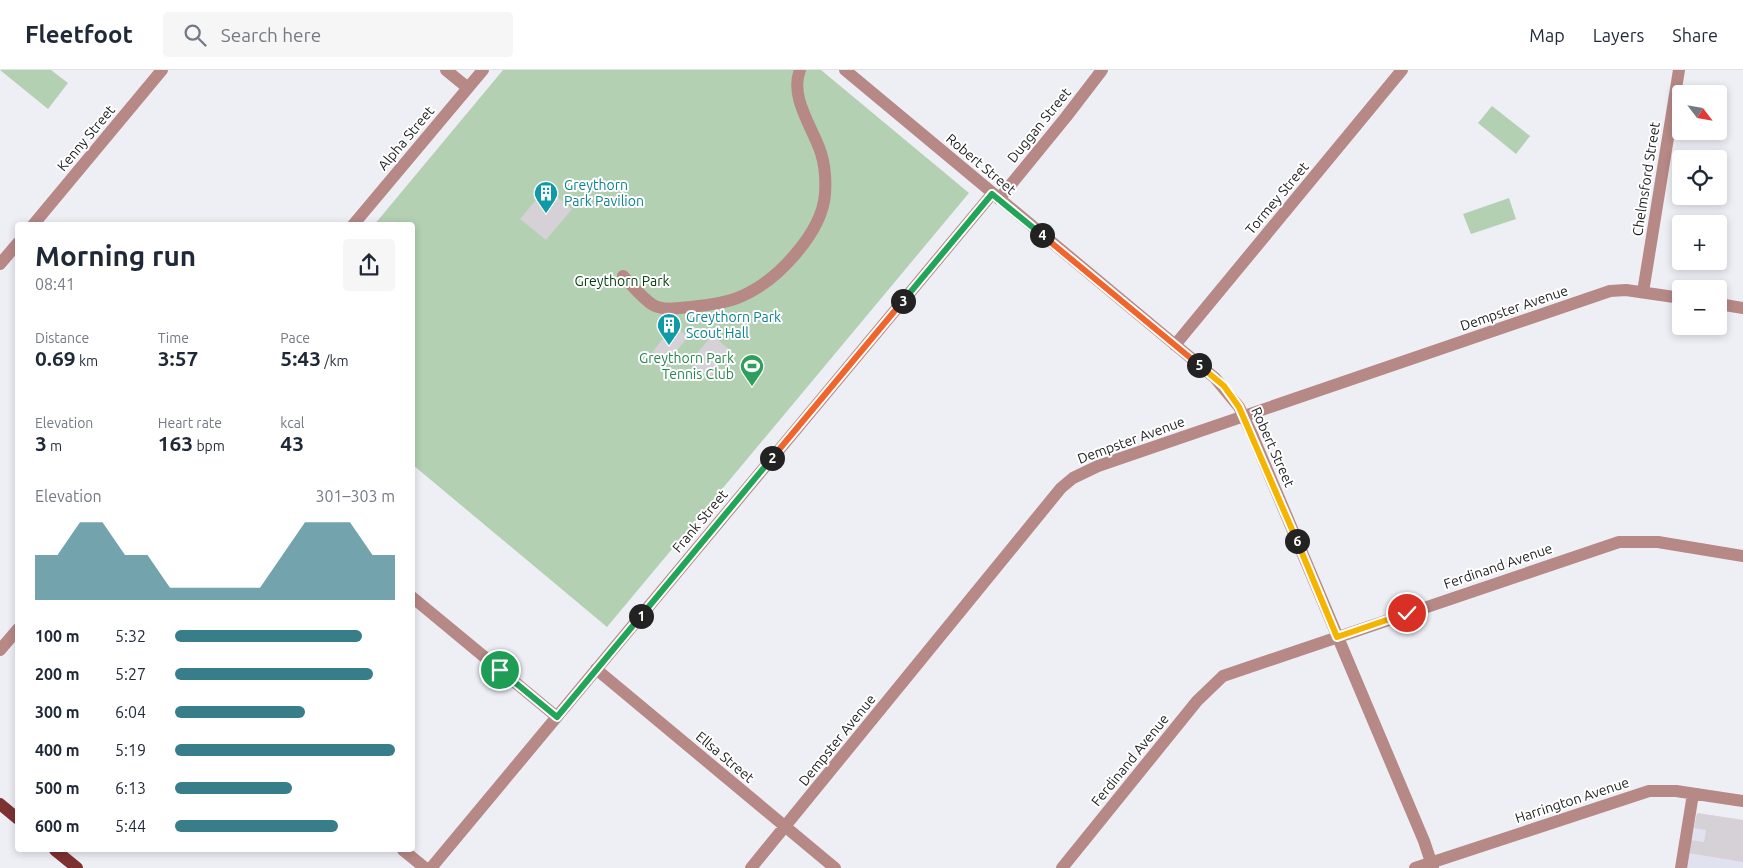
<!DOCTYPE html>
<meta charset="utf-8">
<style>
body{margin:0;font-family:Ubuntu,sans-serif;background:#f6f6f7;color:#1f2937;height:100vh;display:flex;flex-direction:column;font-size:19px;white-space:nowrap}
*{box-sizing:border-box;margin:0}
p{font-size:16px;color:#747a83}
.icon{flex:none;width:28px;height:28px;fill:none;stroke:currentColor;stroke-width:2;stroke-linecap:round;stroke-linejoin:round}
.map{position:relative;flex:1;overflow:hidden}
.panel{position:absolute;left:15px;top:152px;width:400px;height:630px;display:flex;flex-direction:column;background:#fff;border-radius:5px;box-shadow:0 2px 8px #0003}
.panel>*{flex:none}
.needle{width:32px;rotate:121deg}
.tools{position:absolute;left:1672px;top:15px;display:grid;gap:10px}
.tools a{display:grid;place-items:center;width:55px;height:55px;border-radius:5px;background:#fff;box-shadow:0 2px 8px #0003;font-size:25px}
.pin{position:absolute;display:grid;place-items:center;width:42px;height:42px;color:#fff;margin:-21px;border:2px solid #fff;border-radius:50%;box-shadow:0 1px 5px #0007}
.km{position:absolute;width:25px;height:25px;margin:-12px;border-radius:50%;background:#222;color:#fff;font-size:14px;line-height:25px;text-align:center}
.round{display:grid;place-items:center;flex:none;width:52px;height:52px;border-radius:5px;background:#f6f6f7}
.summary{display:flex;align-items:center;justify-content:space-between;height:85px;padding:0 20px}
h1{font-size:28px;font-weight:600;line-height:38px}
.metrics{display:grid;grid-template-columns:repeat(3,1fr);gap:8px;height:85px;padding:5px 20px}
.metrics div{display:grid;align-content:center}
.metrics b{font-size:21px;font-weight:600}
.metrics small{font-size:14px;font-weight:400}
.metrics p{font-size:14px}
.chart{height:140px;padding:10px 20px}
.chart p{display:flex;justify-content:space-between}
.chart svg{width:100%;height:90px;margin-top:5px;fill:#387d8a;opacity:.7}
ul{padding:0 20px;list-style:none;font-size:16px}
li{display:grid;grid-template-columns:80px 60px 1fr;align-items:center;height:38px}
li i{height:12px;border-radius:6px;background:#387d8a}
header{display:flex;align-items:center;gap:30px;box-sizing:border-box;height:70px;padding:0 25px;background:#fff;border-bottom:1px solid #e0e1e3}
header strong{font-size:24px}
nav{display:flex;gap:28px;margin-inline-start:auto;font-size:18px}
.search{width:350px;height:45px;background:#f6f6f7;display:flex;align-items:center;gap:12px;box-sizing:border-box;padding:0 18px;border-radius:5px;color:#747a83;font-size:19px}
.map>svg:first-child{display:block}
.built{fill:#e1e2ef}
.green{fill:#b3d0b3}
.building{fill:#d5d1d6}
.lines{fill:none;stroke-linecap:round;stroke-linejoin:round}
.minor{stroke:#b68886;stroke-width:12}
.major{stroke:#7e3131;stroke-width:12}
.split-1-casing{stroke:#fff;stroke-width:10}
.split-2-casing{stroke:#fff;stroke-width:10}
.split-3-casing{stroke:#fff;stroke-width:10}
.split-4-casing{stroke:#fff;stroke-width:10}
.split-5-casing{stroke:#fff;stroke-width:10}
.split-6-casing{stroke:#fff;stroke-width:10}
.split-7-casing{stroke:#fff;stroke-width:10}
.split-1{stroke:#22a559;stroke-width:6}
.split-2{stroke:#22a559;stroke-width:6}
.split-3{stroke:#f0652b;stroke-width:6}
.split-4{stroke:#22a559;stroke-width:6}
.split-5{stroke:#f0652b;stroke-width:6}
.split-6{stroke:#f5b400;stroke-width:6}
.split-7{stroke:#f5b400;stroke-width:6}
.labels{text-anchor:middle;stroke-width:4;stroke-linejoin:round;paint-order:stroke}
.street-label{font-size:14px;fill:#1e1e20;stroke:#fff}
.culture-label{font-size:14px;fill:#0d838f;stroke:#fff;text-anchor:start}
.park-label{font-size:14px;fill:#033d0d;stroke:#fff}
.leisure-label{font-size:14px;fill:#27864d;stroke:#fff;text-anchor:end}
</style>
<header>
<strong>Fleetfoot</strong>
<div class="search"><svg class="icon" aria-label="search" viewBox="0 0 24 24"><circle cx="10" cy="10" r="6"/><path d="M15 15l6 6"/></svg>Search here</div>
<nav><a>Map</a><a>Layers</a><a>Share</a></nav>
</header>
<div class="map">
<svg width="1743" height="798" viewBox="0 0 1743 798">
<rect width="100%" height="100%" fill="#eeeff5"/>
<path class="built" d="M1697,743L1743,750V798H1685Z"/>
<path class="green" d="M0,0H51L68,13L48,39Z
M503,0H821L969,123L607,557L413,395L412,155H374Z
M1492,36L1530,66L1516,84L1478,53Z
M1509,128L1516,149L1471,164L1463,144Z"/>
<path class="building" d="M546,118L572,139L546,170L520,149Z
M674,255L688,267L664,296L650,285Z
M712,265L731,281L709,308L690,292Z
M1697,743L1743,750V792L1688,783L1690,770L1704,772L1706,760L1694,758Z"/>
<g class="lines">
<path class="minor" d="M446,0L468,18
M845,0L1215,308L1239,337L1252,364L1424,771L1433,798
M999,129L1066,47L1102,0
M33,155L162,0
M353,155L483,0
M0,194L18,173
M623,206C632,215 642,228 653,235C664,241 679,238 690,237C707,235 727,233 742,226C777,211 822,163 825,124C826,110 825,96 821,83C813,58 789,27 800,0
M1643,222L1679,0
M1719,234L1743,238
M1175,275L1402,0
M412,527L557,647
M0,580L18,559
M596,599L835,798
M403,780L425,798
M431,798L992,124
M751,798L1061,418L1073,408L1098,396L1610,221L1626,220L1681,228
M1062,798L1197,631L1223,606L1619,472H1658L1743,486
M1415,798L1649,721H1676L1743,731
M1681,798L1693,724"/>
<path class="major" d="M0,734L18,749
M55,780L77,798"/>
</g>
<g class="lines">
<g class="split-1-casing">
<path id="split-1" d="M500,600L557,647L641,546"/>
</g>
<g class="split-2-casing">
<path id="split-2" d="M641,546L772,388"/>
</g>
<g class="split-3-casing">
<path id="split-3" d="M772,388L903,231"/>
</g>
<g class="split-4-casing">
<path id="split-4" d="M903,231L992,124L1042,165"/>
</g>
<g class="split-5-casing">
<path id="split-5" d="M1042,165L1199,295"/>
</g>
<g class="split-6-casing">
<path id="split-6" d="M1199,295L1224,316L1239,337L1297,471"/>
</g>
<g class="split-7-casing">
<path id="split-7" d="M1297,471L1337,567L1407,543"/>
</g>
<use href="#split-1" class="split-1"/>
<use href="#split-2" class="split-2"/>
<use href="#split-3" class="split-3"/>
<use href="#split-4" class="split-4"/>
<use href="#split-5" class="split-5"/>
<use href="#split-6" class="split-6"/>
<use href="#split-7" class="split-7"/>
</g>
<defs>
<g id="building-pin" transform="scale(1.25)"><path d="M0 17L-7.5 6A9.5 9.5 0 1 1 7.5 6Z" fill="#0f9aa8" stroke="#fff"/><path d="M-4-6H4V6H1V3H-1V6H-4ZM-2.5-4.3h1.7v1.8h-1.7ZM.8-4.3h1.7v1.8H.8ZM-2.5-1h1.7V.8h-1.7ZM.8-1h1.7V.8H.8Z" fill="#fff"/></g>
<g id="stadium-pin" transform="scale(1.25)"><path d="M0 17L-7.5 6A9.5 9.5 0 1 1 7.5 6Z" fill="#2e9e5b" stroke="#fff"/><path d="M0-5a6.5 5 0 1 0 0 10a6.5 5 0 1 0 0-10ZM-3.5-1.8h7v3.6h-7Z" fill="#fff"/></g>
</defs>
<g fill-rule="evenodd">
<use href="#building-pin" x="546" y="123"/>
<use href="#building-pin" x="669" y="255"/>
<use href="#stadium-pin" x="752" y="296"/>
</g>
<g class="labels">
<g class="street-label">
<text transform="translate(1039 55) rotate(-51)" y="5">Duggan Street</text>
<text transform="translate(86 68) rotate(-50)" y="5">Kenny Street</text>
<text transform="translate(406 68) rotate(-50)" y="5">Alpha Street</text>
<text transform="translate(981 94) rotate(40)" y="5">Robert Street</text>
<text transform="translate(1646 109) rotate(-81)" y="5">Chelmsford Street</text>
<text transform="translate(1277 128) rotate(-50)" y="5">Tormey Street</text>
<text transform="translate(1514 238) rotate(-19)" y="5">Dempster Avenue</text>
<text transform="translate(1131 370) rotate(-20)" y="5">Dempster Avenue</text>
<text transform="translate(1273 377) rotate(66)" y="5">Robert Street</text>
<text transform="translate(700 451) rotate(-50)" y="5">Frank Street</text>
<text transform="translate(1498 496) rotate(-19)" y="5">Ferdinand Avenue</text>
<text transform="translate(837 670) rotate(-51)" y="5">Dempster Avenue</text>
<text transform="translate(725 687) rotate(40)" y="5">Ellsa Street</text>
<text transform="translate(1130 690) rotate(-51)" y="5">Ferdinand Avenue</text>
<text transform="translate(1572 730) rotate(-18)" y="5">Harrington Avenue</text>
</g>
<g class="culture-label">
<text x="564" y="120">Greythorn<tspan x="564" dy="16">Park Pavilion</tspan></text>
<text x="686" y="252">Greythorn Park<tspan x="686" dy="16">Scout Hall</tspan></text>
</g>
<g class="park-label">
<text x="622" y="216">Greythorn Park</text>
</g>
<g class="leisure-label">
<text x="734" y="293">Greythorn Park<tspan x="734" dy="16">Tennis Club</tspan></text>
</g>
</g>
</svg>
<div class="tools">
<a><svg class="needle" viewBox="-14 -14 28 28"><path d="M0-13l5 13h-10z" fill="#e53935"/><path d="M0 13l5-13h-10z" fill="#747a83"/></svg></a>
<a><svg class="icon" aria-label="locate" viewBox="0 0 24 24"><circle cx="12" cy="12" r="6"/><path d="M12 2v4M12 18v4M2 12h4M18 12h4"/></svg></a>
<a>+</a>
<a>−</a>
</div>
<div class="pin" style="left:500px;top:600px;background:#1e9e55"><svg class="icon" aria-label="arrive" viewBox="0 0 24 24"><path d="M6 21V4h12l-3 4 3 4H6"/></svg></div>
<div class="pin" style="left:1407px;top:543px;background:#d93025"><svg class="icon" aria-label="check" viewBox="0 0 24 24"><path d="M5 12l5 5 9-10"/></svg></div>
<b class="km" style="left:641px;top:546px">1</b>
<b class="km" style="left:772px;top:388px">2</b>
<b class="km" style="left:903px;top:231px">3</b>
<b class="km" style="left:1042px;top:165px">4</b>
<b class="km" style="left:1199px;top:295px">5</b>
<b class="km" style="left:1297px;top:471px">6</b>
<section class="panel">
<div class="summary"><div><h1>Morning run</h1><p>08:41</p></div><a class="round"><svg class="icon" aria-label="share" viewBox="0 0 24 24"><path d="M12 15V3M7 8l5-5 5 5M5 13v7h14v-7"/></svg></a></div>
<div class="metrics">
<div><p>Distance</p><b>0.69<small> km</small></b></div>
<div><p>Time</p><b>3:57</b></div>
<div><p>Pace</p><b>5:43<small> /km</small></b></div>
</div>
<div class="metrics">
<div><p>Elevation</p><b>3<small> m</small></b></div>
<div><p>Heart rate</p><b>163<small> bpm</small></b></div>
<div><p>kcal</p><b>43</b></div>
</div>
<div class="chart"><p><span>Elevation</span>301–303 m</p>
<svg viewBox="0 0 160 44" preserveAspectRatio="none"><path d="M0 44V22L10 22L20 6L30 6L40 22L50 22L60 38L70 38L80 38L90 38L100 38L110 22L120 6L130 6L140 6L150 22L160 22V44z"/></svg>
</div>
<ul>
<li><b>100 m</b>5:32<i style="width:85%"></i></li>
<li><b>200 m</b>5:27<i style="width:90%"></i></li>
<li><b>300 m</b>6:04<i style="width:59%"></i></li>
<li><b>400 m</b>5:19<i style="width:100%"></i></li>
<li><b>500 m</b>6:13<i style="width:53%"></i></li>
<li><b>600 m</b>5:44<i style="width:74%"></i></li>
</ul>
</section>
</div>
